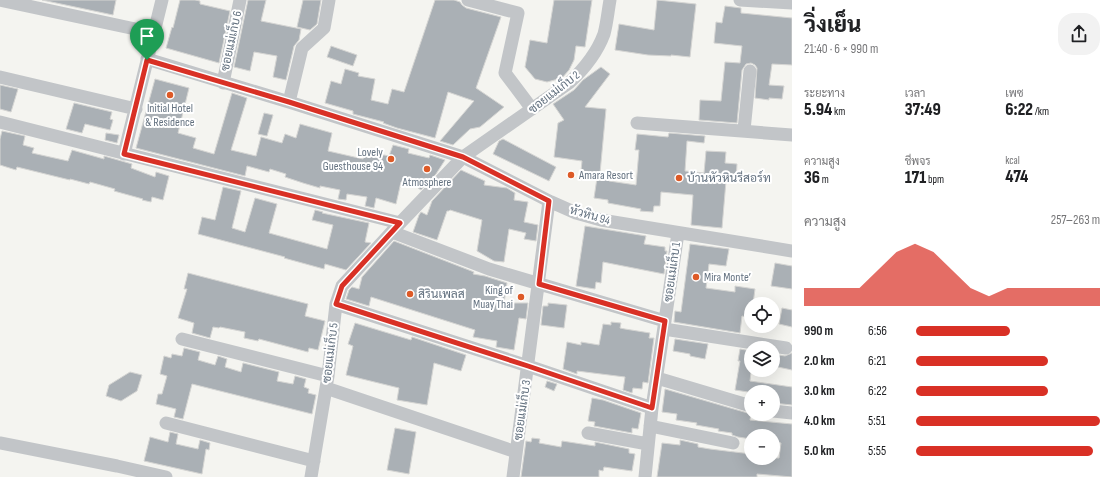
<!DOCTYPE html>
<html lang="th">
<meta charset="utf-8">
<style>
body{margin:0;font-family:"Sofia Sans Condensed",Sarabun,sans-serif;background:#f2f2f2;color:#202124;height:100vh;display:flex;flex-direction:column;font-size:15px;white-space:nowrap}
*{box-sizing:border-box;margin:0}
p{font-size:13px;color:#757577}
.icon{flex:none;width:22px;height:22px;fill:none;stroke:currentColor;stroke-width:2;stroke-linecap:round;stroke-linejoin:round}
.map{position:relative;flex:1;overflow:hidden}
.panel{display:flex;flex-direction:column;background:#fff;width:320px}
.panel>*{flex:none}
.buttons{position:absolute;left:744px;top:297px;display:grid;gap:8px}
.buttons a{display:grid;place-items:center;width:36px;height:36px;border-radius:50%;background:#fff;box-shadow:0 4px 16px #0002;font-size:20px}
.pin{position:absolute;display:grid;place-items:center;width:34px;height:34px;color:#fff;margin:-41px -17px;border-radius:50% 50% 50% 0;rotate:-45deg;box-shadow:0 0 4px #0007}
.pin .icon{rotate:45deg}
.round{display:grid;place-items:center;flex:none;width:42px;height:42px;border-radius:16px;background:#f2f2f2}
.summary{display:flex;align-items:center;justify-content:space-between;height:68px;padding:0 12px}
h1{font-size:22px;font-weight:800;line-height:30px}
.stats{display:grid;grid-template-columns:repeat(3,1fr);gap:6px;height:68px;padding:4px 12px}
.stats div{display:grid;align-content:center}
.stats b{font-size:17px;font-weight:800}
.stats small{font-size:11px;font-weight:400}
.stats p{font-size:11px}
.chart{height:112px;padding:8px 12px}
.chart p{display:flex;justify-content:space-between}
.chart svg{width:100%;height:72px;margin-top:4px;fill:#d93025;opacity:.7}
ul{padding:0 12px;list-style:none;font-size:13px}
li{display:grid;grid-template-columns:64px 48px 1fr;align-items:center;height:30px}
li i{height:10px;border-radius:5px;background:#d93025}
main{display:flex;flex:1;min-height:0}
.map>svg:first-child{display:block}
.building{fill:#aab0b5;stroke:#d5d5d3}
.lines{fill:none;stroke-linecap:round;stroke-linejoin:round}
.minor{stroke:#c2c5c8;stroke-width:13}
.route-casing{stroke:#fff;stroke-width:8}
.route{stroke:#d93025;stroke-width:5}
.poi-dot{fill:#dd5a27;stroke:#fff;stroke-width:1.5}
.labels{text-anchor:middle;stroke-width:4;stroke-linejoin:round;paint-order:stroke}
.street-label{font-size:12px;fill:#647280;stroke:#fff}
.poi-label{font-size:12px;fill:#647280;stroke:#fff;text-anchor:start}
</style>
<main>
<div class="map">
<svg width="792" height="477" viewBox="0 0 792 477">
<rect width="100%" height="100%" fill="#f4f4f0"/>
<path class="building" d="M42,0H116L113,15Z
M180,0H195L200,1V4L230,11L219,63L166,48L172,27L173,28Z
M248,0H266L261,21L301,29L299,40L294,46L286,80L273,77L277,56L254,52L250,71L234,67Z
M303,0H321L317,24L310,30L297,27Z
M435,0H454L460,2L462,5L466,8L501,17L476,88L504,107L480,127L470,129L453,145L440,141L474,101L448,92L435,138L397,128L383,123L384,122L353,114V111L325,103L331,81L341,84L345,69L359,73L358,76L375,79L371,100L388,104L392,89L404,92Z
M554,0H592L585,47L576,46L574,60L569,70L562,78L547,82L535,79L525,67L530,40L547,43Z
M657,0L696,4L690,57L671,55V56L648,55L615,50L619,24L654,30Z
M725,6L741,8V13L792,18V65L772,64L769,85L784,86L782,99L769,98V100L755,98L757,68L755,65L751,63L746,64L742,70L737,123L699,120L700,100L721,101L725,62L740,63L742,46L714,43L716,22L722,23Z
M331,46L357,55L353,66L327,57Z
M601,67L610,74L585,107L606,109L600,173L581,171L582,161L554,157L558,123L564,120L553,104L574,90L583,80Z
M155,79L189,88L178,133L196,138L193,148L214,154L232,93L247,98L231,150L256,156L261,137L282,143L285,134L296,138L300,124L332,133L328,151L363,159L365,151L389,156L393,145L409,149L408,153L429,158L430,155L445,160L436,174L421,190L418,188L419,186L401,182L396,204L376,198L374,208L365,206L367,197L347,194L346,200L338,199L340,190L320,186V188L303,183L285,177L286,174L270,169L269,172L247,166L245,176L136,148Z
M0,85L18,89L11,112L0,109Z
M74,103L112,112L110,119L113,120L110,130L85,124L82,133L66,129Z
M264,113L273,115L267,136L258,134Z
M2,131L25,136L23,145L34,148L32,153L68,161L72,150L104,159V156L132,164L131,168L155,177L156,172L169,176L163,200L152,197L151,202L142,200L143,199L114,191L115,189L90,182L89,184L70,179V180L17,167L16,170L0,165V139Z
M106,133L119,135L117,143L105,140Z
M669,133L705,136L704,143L687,141L685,171L704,173L706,151L726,152L725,163L737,164L736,181H726L722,228L691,225L693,195L661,192L660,206H654L653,212L640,211L641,209L608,203V200L594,198L597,178L609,180V181L636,185L639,150H635L637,134L668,137Z
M503,139L556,167L549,181L493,154L499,141Z
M461,170L485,181L484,185L507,188L515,193L514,200L528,202L524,222L538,225L536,241L524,239L526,233L509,229L504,262L494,261L477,251L482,220L450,210L449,211H447L437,240L413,232L419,215L421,212L427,215L432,201Z
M223,187L241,191L232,228L245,232L255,198L277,204L269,233L327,249L333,225L312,220L315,210L323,212L322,213L369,223L365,242L371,243L346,270L325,264L324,269L284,258L285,257L198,234L202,217L215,220Z
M585,226L646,236L644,244L665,247V251H667L664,274L603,262L601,283L596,282L595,289L576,286Z
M394,241L474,272L473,274L485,276L507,283L504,303H528L526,319L519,318L514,350L496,347L497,341L473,337L475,330L371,297L369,306L346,299L349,290L352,287L359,289L362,277Z
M690,244L729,249L726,266L709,264L706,288L735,292V286L755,289L753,304H751V318L742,316L740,333L674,322L675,311L681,312Z
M775,263L792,266V289L771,286Z
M188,273L308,304L305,316L325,321L318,350L309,348L308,352L259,339L258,341L244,338L245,332L220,327L219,328L213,327L210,338L192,333L194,323L178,318L187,289H184Z
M548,303L567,305L564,328L541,325L543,306H548Z
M782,308L792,310V327L779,324Z
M611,322L621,323L620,328L625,329L650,333L649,338H654L648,383L643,382L642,389L633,388L632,393L623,390L625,377L577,371V374L563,369L567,342L581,345V342L599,345L603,324L611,325Z
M355,323L411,340L412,337L466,355L461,371L434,363L427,405L397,400L399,388L346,375L353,346L348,344Z
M675,339L708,344L705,359L690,356V354L673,351Z
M184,348L200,352L198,360L215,365L218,356L227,359L225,367L241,372L243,363L279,372L277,381L293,384L295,376L306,379L304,387L309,389L308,393L316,395L312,414L192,384L183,419L174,417L176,409L156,404L158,394H162L167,376L160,374L164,356L171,358L172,354L182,356Z
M740,349L751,351V372L750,381L792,387V405L773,403V392H748L735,390L740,361H738Z
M792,353V370L773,366V354L785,356Z
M130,372L142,375L137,391L121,401L106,396L109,385Z
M547,381L557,384L554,391L545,387Z
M665,389L751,414L750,420L792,424V477L757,474V477H657L662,443L680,445V440L698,444V447L710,449L751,454V458H779L781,443L773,442V436H751V439L738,437L732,435V433L718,431L719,429L696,425L697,423L676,420L677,414L662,412Z
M592,398L603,400L641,413L638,429L632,428V433L594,426L595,422L588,421Z
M395,428L416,432L409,474L387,470Z
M170,432L178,434L176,444L198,449L200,440L210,443L209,450L206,449L202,474L144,461L150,437L168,442Z
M532,438L540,439L539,443L561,447L562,441L595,446V442L629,449V453L635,454L632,471L604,467L603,471L599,470V477H521L526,441L531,442Z"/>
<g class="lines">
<path class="minor" d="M0,0L154,33
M468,0L518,13L505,73L532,109
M740,0L792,3
M147,59L289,102L463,157L549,201L576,213L601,220L792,251
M0,77L136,109
M223,83L240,0
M289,102L302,48L324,28L329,0
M0,122L400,223
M637,123L792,135
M744,130L750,71
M124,154L162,0
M392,232L489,269L665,321
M336,304L528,366L652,408
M664,329L786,348
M182,339L328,376
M657,378L751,406
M326,388L516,452
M773,411L792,413
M166,423L314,461
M650,426L733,443
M588,433L648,444
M0,443L117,466L166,477
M311,477L328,376L336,304L342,286L400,223L463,157L569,83C583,70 597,53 604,34C607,23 608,11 610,0
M513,477L549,201
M645,477L652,408L678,233"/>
</g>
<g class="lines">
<g class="route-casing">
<path id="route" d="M147,60L289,102L463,157L549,201L539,284L665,321L652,408L528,366L336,304L342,286L400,223L124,154Z"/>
</g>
<use href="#route" class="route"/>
</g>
<g class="poi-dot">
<circle cx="170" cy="95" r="4"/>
<circle cx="391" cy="159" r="4"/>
<circle cx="427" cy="169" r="4"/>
<circle cx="571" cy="175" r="4"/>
<circle cx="679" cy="178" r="4"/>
<circle cx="696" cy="277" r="4"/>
<circle cx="410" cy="294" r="4"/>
<circle cx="521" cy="297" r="4"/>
</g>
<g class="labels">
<g class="street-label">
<text transform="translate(231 41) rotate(-78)" y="4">ซอยแม่เก็บ 6</text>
<text transform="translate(554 92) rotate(-38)" y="4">ซอยแม่เก็บ 2</text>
<text transform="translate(590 215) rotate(16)" y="4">หัวหิน 94</text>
<text transform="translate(672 272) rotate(-82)" y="4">ซอยแม่เก็บ 1</text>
<text transform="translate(330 353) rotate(-83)" y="4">ซอยแม่เก็บ 5</text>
<text transform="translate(522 410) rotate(-82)" y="4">ซอยแม่เก็บ 3</text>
</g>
<g class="poi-label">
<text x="170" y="112" text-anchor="middle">Initial Hotel<tspan x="170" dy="14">&amp; Residence</tspan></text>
<text x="383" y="156" text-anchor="end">Lovely<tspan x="383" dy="14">Guesthouse 94</tspan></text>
<text x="579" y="179">Amara Resort</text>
<text x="687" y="182">บ้านหัวหินรีสอร์ท</text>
<text x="427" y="186" text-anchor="middle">Atmosphere</text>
<text x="704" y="281">Mira Monte’</text>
<text x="513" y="294" text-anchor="end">King of<tspan x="513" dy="14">Muay Thai</tspan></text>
<text x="418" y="298">สิรินเพลส</text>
</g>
</g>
</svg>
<div class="buttons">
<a><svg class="icon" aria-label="locate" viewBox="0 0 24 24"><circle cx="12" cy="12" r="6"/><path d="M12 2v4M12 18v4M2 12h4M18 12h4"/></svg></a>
<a><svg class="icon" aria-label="layers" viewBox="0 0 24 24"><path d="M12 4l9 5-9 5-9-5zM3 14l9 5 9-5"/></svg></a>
<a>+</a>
<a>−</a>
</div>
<div class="pin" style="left:147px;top:60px;background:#1e9e55"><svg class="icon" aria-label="arrive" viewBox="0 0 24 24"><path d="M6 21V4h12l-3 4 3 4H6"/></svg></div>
</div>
<section class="panel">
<div class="summary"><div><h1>วิ่งเย็น</h1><p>21:40 · 6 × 990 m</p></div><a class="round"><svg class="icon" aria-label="share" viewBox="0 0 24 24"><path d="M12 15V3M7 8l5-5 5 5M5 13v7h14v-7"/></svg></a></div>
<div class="stats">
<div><p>ระยะทาง</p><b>5.94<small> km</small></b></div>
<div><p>เวลา</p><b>37:49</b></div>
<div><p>เพซ</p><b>6:22<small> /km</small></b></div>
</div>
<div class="stats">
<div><p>ความสูง</p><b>36<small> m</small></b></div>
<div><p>ชีพจร</p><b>171<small> bpm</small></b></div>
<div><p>kcal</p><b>474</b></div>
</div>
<div class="chart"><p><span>ความสูง</span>257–263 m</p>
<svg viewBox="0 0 160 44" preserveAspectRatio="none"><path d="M0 44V33L10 33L20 33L30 33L40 22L50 11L60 6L70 11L80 22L90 33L100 38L110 33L120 33L130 33L140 33L150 33L160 33V44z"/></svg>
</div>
<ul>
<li><b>990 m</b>6:56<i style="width:51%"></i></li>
<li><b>2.0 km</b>6:21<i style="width:72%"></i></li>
<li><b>3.0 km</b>6:22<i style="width:72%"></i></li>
<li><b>4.0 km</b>5:51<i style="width:100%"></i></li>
<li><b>5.0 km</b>5:55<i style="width:96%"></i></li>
</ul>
</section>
</main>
